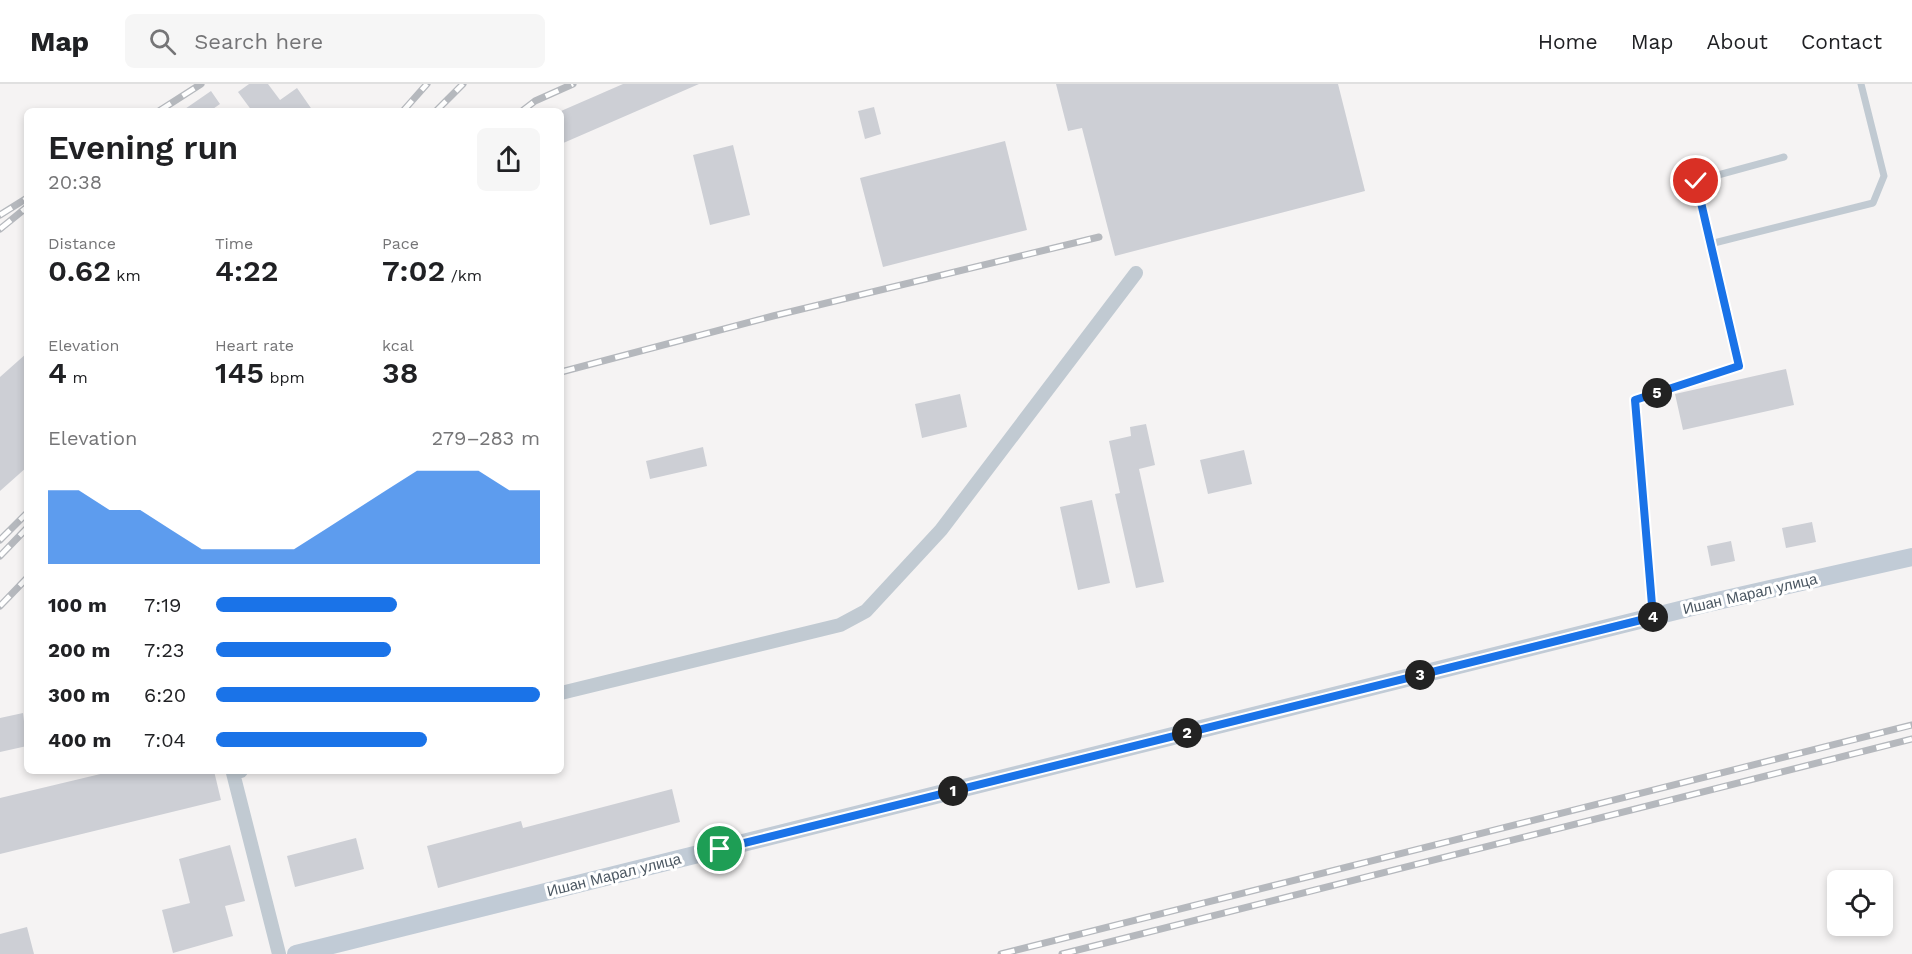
<!DOCTYPE html>
<meta charset="utf-8">
<style>
body{margin:0;font-family:"Work Sans",sans-serif;background:#f6f6f6;color:#202124;height:100vh;display:flex;flex-direction:column;font-size:22px;white-space:nowrap}
*{box-sizing:border-box;margin:0}
p{font-size:20px;color:#757577}
.icon{flex:none;width:33px;height:33px;fill:none;stroke:currentColor;stroke-width:2;stroke-linecap:round;stroke-linejoin:round}
.map{position:relative;flex:1;overflow:hidden}
.sheet{position:absolute;left:24px;top:24px;width:540px;height:666px;display:flex;flex-direction:column;background:#fff;border-radius:9px;box-shadow:0 3px 9px #0003}
.sheet>*{flex:none}
.controls{position:absolute;left:1827px;top:786px;display:grid;gap:12px}
.controls a{display:grid;place-items:center;width:66px;height:66px;border-radius:9px;background:#fff;box-shadow:0 3px 9px #0003;font-size:30px}
.pin{position:absolute;display:grid;place-items:center;width:51px;height:51px;color:#fff;margin:-26px;border:3px solid #fff;border-radius:50%;box-shadow:0 2px 6px #0007}
.km{position:absolute;width:30px;height:30px;margin:-15px;border-radius:50%;background:#222;color:#fff;font-size:16px;line-height:30px;text-align:center}
.round{display:grid;place-items:center;flex:none;width:63px;height:63px;border-radius:9px;background:#f6f6f6}
.overview{display:flex;align-items:center;justify-content:space-between;height:102px;padding:0 24px}
h1{font-size:33px;font-weight:600;line-height:45px}
.metrics{display:grid;grid-template-columns:repeat(3,1fr);gap:9px;height:102px;padding:6px 24px}
.metrics div{display:grid;align-content:center}
.metrics b{font-size:30px;font-weight:600}
.metrics small{font-size:16px;font-weight:400}
.metrics p{font-size:16px}
.chart{height:168px;padding:12px 24px}
.chart p{display:flex;justify-content:space-between}
.chart svg{width:100%;height:108px;margin-top:6px;fill:#1a73e8;opacity:.7}
ul{padding:0 24px;list-style:none;font-size:20px}
li{display:grid;grid-template-columns:96px 72px 1fr;align-items:center;height:45px}
li i{height:15px;border-radius:8px;background:#1a73e8}
header{display:flex;align-items:center;gap:36px;box-sizing:border-box;height:84px;padding:0 30px;background:#fff;border-bottom:2px solid #e0e0e0}
header strong{font-size:28px}
nav{display:flex;gap:33px;margin-inline-start:auto;font-size:21px}
.search{width:420px;height:54px;background:#f6f6f6;display:flex;align-items:center;gap:15px;box-sizing:border-box;padding:0 21px;border-radius:9px;color:#757577;font-size:22px}
.map>svg:first-child{display:block}
.building{fill:#cdcfd5}
.lines{fill:none;stroke-linecap:round;stroke-linejoin:round}
.service{stroke:#c1cad2;stroke-width:7}
.minor{stroke:#c1cad2;stroke-width:14}
.secondary{stroke:#c1cbd6;stroke-width:18}
.rail-casing{stroke:#b5b8bd;stroke-width:7}
.rail{stroke:#fff;stroke-width:4.5;stroke-dasharray:14;stroke-linecap:butt}
.route-casing{stroke:#fff;stroke-width:12}
.route{stroke:#1a73e8;stroke-width:8}
.labels{text-anchor:middle;stroke-width:6;stroke-linejoin:round;paint-order:stroke}
.street-label{font-size:15px;fill:#4a5661;stroke:#fff}
</style>
<header>
<strong>Map</strong>
<div class="search"><svg class="icon" aria-label="search" viewBox="0 0 24 24"><circle cx="10" cy="10" r="6"/><path d="M15 15l6 6"/></svg>Search here</div>
<nav><a>Home</a><a>Map</a><a>About</a><a>Contact</a></nav>
</header>
<div class="map">
<svg width="1912" height="870" viewBox="0 0 1912 870">
<rect width="100%" height="100%" fill="#f5f3f3"/>
<path class="building" d="M249,0H268L280,16L297,4L313,27H252L238,8Z
M623,0H699L561,60V27Z
M1056,0H1338L1365,107L1115,172L1082,44L1068,47Z
M211,7L220,20L210,27H182Z
M874,23L881,50L865,55L858,27Z
M1005,57L1027,146L883,183L860,94Z
M733,61L750,131L710,141L693,71Z
M27,269V383L0,407V293Z
M1786,285L1794,321L1683,346L1675,310Z
M960,310L967,343L922,354L915,320Z
M1146,340L1155,381L1139,385L1164,498L1136,504L1115,410L1120,409L1109,357L1131,352L1130,343Z
M703,363L707,382L650,395L646,377Z
M1244,366L1252,400L1208,410L1200,376Z
M1092,416L1110,499L1078,506L1060,423Z
M1812,438L1816,458L1786,464L1782,444Z
M1731,457L1735,477L1711,482L1707,462Z
M23,629L27,662L0,668V634Z
M113,687H214L221,716L0,770V714Z
M672,705L680,738L438,804L427,762L521,737L523,744Z
M356,754L364,785L295,803L287,772Z
M230,761L245,817L225,822L233,852L173,869L162,826L190,819L179,775Z
M27,843L34,870H0V850Z"/>
<g class="lines">
<path class="service" d="M1710,160L1873,119L1884,92L1861,0
M1653,530L1635,316L1739,282L1696,97L1784,73"/>
<path class="minor" d="M561,609L840,541L866,527L941,446L1136,189
M241,687L233,689L279,870"/>
<path class="secondary" d="M296,870L1704,520L1912,473"/>
<g class="rail-casing">
<path id="rail" d="M159,27L201,0
M403,27L427,0
M436,27L463,0
M522,27L535,17L573,0
M0,131L27,114
M0,145L27,123
M561,288L773,232L1099,153
M0,456L27,429
M0,472L27,444
M0,522L27,494
M1001,870L1912,641
M1062,870L1912,655"/>
</g>
<use href="#rail" class="rail"/>
</g>
<g class="lines">
<g class="route-casing">
<path id="route" d="M720,765L1653,533L1635,316L1739,282L1696,97"/>
</g>
<use href="#route" class="route"/>
</g>
<g class="labels">
<g class="street-label">
<text transform="translate(1750 510) rotate(-13)" y="5">Ишан Марал улица</text>
<text transform="translate(614 791) rotate(-14)" y="5">Ишан Марал улица</text>
</g>
</g>
</svg>
<div class="controls">
<a><svg class="icon" aria-label="locate" viewBox="0 0 24 24"><circle cx="12" cy="12" r="6"/><path d="M12 2v4M12 18v4M2 12h4M18 12h4"/></svg></a>
</div>
<div class="pin" style="left:720px;top:765px;background:#1e9e55"><svg class="icon" aria-label="arrive" viewBox="0 0 24 24"><path d="M6 21V4h12l-3 4 3 4H6"/></svg></div>
<div class="pin" style="left:1696px;top:97px;background:#d93025"><svg class="icon" aria-label="check" viewBox="0 0 24 24"><path d="M5 12l5 5 9-10"/></svg></div>
<b class="km" style="left:953px;top:707px">1</b>
<b class="km" style="left:1187px;top:649px">2</b>
<b class="km" style="left:1420px;top:591px">3</b>
<b class="km" style="left:1653px;top:533px">4</b>
<b class="km" style="left:1657px;top:309px">5</b>
<section class="sheet">
<div class="overview"><div><h1>Evening run</h1><p>20:38</p></div><a class="round"><svg class="icon" aria-label="share" viewBox="0 0 24 24"><path d="M12 15V3M7 8l5-5 5 5M5 13v7h14v-7"/></svg></a></div>
<div class="metrics">
<div><p>Distance</p><b>0.62<small> km</small></b></div>
<div><p>Time</p><b>4:22</b></div>
<div><p>Pace</p><b>7:02<small> /km</small></b></div>
</div>
<div class="metrics">
<div><p>Elevation</p><b>4<small> m</small></b></div>
<div><p>Heart rate</p><b>145<small> bpm</small></b></div>
<div><p>kcal</p><b>38</b></div>
</div>
<div class="chart"><p><span>Elevation</span>279–283 m</p>
<svg viewBox="0 0 160 44" preserveAspectRatio="none"><path d="M0 44V14L10 14L20 22L30 22L40 30L50 38L60 38L70 38L80 38L90 30L100 22L110 14L120 6L130 6L140 6L150 14L160 14V44z"/></svg>
</div>
<ul>
<li><b>100 m</b>7:19<i style="width:56%"></i></li>
<li><b>200 m</b>7:23<i style="width:54%"></i></li>
<li><b>300 m</b>6:20<i style="width:100%"></i></li>
<li><b>400 m</b>7:04<i style="width:65%"></i></li>
</ul>
</section>
</div>
